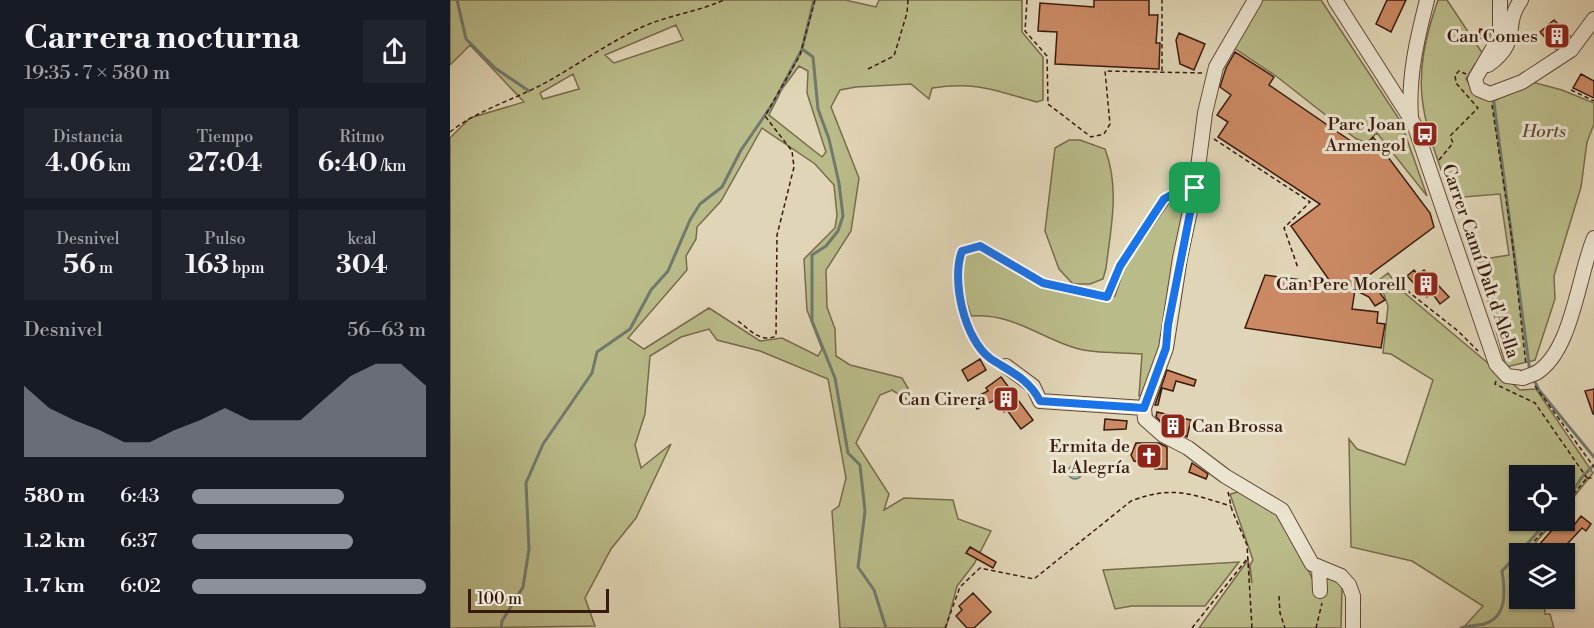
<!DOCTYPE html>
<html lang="es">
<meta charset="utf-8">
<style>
body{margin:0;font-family:"Libre Bodoni",serif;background:#20242c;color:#f1f3f6;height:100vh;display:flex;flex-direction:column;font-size:22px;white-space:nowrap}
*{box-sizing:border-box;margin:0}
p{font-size:20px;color:#9ea1a6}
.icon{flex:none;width:33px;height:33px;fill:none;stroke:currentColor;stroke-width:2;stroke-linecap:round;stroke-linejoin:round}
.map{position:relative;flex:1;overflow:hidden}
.panel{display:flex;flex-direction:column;background:#171b24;width:450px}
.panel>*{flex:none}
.buttons{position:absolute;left:1059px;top:465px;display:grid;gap:12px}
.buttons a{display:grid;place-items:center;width:66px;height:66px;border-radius:0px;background:#171b24;box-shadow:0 2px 4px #0004;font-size:30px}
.scale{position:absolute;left:18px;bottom:15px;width:141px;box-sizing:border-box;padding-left:6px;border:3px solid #391a0e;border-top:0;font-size:16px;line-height:21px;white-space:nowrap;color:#391a0e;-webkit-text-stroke:4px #ebe4d0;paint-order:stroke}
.pin{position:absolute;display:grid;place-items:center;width:51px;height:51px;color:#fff;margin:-26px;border-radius:12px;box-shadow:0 3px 9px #0006}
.round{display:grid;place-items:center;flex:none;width:63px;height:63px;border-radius:0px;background:#20242c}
.overview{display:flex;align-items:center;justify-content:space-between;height:102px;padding:0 24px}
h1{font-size:33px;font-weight:800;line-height:45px}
.stats{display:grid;grid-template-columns:repeat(3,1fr);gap:9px;height:102px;padding:6px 24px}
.stats div{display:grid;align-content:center;border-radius:0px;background:#20242c;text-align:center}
.stats b{font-size:26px;font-weight:800}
.stats small{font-size:16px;font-weight:400}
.stats p{font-size:16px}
.chart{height:168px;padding:12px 24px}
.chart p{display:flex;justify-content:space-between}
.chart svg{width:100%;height:108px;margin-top:6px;fill:#8c9099;opacity:.7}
ul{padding:0 24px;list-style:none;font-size:20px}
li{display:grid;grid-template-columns:96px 72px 1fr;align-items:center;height:45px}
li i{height:15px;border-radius:8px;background:#8c9099}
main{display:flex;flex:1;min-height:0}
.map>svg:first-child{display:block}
.green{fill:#b9bb89;stroke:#796a4c;stroke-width:1.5;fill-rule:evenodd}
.water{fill:#94b9aa;stroke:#70796c;stroke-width:1.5}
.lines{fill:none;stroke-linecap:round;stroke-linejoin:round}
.stream{stroke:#70796c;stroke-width:3}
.building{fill:#cc8a64;stroke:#391a0e;stroke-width:1.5}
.minor-casing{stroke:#634938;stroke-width:16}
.path{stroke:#391a0e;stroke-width:1.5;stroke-dasharray:4.5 3;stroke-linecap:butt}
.minor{stroke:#ebe4d0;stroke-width:14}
.minor-bridge-casing{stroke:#634938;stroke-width:16;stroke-linecap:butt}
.minor-bridge{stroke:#ebe4d0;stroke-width:14}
.route-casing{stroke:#fff;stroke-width:12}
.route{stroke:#1a73e8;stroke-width:8}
.labels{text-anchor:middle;stroke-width:6;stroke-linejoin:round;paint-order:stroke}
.poi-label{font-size:18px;fill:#391a0e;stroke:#ebe4d0;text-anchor:end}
.park-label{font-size:18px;font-style:italic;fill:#5f4a33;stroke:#ebe4d0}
.street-label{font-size:18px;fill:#391a0e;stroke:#ebe4d0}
</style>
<main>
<section class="panel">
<div class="overview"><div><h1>Carrera nocturna</h1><p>19:35 · 7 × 580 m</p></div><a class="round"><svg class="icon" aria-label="share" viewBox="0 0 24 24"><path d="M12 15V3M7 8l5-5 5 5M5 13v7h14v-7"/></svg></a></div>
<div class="stats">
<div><p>Distancia</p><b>4.06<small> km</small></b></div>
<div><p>Tiempo</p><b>27:04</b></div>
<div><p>Ritmo</p><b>6:40<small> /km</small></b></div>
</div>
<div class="stats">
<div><p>Desnivel</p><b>56<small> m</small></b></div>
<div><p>Pulso</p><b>163<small> bpm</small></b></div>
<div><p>kcal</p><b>304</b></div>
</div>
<div class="chart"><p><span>Desnivel</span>56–63 m</p>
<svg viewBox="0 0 160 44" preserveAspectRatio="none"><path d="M0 44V15L10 24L20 29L30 33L40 38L50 38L60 33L70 29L80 24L90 29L100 29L110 29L120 20L130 11L140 6L150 6L160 15V44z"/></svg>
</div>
<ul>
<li><b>580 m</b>6:43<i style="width:65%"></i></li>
<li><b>1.2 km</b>6:37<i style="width:69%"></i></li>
<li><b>1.7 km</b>6:02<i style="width:100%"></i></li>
</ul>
</section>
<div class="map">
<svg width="1144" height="628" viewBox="0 0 1144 628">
<rect width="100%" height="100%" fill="#e0d5b6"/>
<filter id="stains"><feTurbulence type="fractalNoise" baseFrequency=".00333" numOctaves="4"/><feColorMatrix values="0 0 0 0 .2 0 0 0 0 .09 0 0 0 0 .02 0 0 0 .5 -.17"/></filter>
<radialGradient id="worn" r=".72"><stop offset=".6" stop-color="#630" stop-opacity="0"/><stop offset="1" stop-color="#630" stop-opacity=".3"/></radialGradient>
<path class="green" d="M0,0H395L426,7L429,0H572V32L593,57V100L587,102C545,91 528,81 482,88L479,99L461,84L406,87L390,90L381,107L409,178L401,231L376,270L377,307L385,329L386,356L400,365L452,378L469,407L442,390L430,395L406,443L439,494L434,510L454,498L503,500L508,519L541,531L524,564L507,586L496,628H390L382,511L389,506L396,478L378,379L310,351L267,340L259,329L231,337L200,356L195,414L185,445L191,468L221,444L186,518L161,549L135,598L145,626L0,628V138L20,118L74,102L20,45L0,65ZM226,25L233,40L164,63L155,55ZM349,66L358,71L357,93L376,152L372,157L319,115L332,89ZM123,74L129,89L93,99L90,93ZM312,128L365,164L384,185L387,215L385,228L354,259L357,310L372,349L368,356L332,338L310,341L259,308L194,349L178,338L237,270L236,256L246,239L247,227L271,201Z
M810,0H871L951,122L977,196L927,133L916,143L905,138L826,76L784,48Z
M988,0H997L1035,57L1025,64L1016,79L1025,93L1046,100L1082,82L1112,90L1144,103V124L1137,142L1131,187L1104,276L1105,299L1085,360L1056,367L1027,260L1059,255L1050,194L1001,198C972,116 958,86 988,0Z
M619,140H630L655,149C670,188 661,227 656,268L653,279L640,284H623L609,269L595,231L605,148Z
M732,191H740L712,341L697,393L689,396L692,354C670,352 642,354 622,347C586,335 561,313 521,316C515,295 500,266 521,249C550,253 566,275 591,287C603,292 613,289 624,291C639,295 649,301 665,296L675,266L723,197Z
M938,273L951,290L1070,390L1086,389L1143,473L1115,508L1114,476H1070V520L1104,521L1082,547L1089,553L1070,554V598L1094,599L1095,614H1100L1104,628H1013L1033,606L962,561L901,547L899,439L907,449L955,465L983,380L941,354L933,353L938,306L929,280Z
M792,491L835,520L868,591L878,576L885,578L892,587L891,628H749L798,560L802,583L800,565L803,560L780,494Z
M789,562L755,606H682L665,609L653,570Z"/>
<path class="water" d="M606,441L649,445L648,450L606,446Z
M618 472a7 7 0 1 1 14 0a7 7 0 1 1-14 0Z"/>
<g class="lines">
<path class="stream" d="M7,0L16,39L45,68L79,91
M364,0L352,49L363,57L368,109L379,139L389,183L393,216L388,231L376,246L362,255V321L385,378L398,453L410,465L415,511L408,567L424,590L436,628
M1043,96L1080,372
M1083,378L1089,390L1144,457
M1114,505L1132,477L1144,465
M51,628L52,621L73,587L79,549L76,483L93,444L142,373L147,352L180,329L201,290L218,271L240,220L250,204L272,187L291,150L324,102L352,49
M1011,628C1018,625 1027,626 1034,624C1058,617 1055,590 1052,571L1099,520"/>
</g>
<path class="building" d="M644,0H699V15H708L706,43H710L709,69L605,64L607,32L588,31L590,3L644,7Z
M937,0H956L941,32L926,24Z
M1104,20L1120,36L1106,49L1090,32Z
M1030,29L1041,32L1037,40L1028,38Z
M729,33L755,44L744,70L730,64L726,40Z
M785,52L824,77L819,85L914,150L923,137L980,213L984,227L918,276L935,300L925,306L919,297L905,290L902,309L928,312L927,323L935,324L931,348L795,328L815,275L882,284L841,226L870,204L768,137L778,122L767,115L781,95L770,87L776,68Z
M1131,74L1144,81V98L1123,88Z
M964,270L968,275L974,270L999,297L990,304L982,293L977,297L957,276Z
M530,359L536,370L518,381L512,370Z
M717,370L746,380L744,386L726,381L723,391L712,388L708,405H705Z
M551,377L583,420L571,429L557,410L554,412L545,400L527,409L522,399L538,391L536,388Z
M1144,389V414H1143L1135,391Z
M707,412L741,420L737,437L718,428L706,417Z
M655,419L677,421L676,429L654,430Z
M686,443H709L717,447V469H705L704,465L684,461L681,455Z
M742,463L758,474L756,479L739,472Z
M1116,516L1125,524L1131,516L1141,524L1136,531L1132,528L1108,554H1094L1087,547L1111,520H1114Z
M520,547L546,562L543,568L516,553Z
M523,593L541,612L524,628H517L506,616L512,610L509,606Z"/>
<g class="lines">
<g class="minor-casing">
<path id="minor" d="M805,0L766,67L755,113L746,183L730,258L716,348L694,408L695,419L713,435L738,448L775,476L832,510L862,564L891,576L899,585L903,596V628
M885,0L964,124L1046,364L1057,376L1073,378
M1050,0V36L1025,79L1028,89L1040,94L1072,82L1121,50L1144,19
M1038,65C1072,41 1052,26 1071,0
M961,117C958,77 967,39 977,0
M556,366L583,386L590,401L694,408
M1086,373C1122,352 1128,276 1144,238
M869,568L870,591"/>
</g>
<path class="path" d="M577,0L575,31L597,56L598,104L641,137L654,134L660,124L655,71L752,73
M418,69L444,56L457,13L458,0
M712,71V0
M1121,90L1144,101
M1042,105L1062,240L1076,365
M0,132C26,111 63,100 93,84C126,66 158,43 192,27C219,15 247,12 274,0
M764,139L860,202L834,228L848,268
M989,160L1003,143L1000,136L1028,108L1006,83L1005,75L1009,71L1016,74
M948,278L960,293L1008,331L1028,351
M288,321C300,330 311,343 326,336L327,235L344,167L342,151L315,116L350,55L365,0
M546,361C515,346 501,280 512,251L530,246L593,283L657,297L670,266L714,199L733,189
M1046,381L1045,384L1085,403L1137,478
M1085,386L1144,467
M1137,478H1144
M778,492L782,510L797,545L802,628
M1114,506L1136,479
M1074,552L1104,520
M829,596L830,613L835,628
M495,628L510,587L530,568L584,579L681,501C723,485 740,494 781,506
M742,628L797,559
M866,628L872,603"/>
<use href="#minor" class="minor"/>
<g class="minor-bridge-casing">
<path id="minor-bridge" d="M1073,378L1086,373"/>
</g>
<use href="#minor-bridge" class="minor-bridge"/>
</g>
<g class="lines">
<g class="route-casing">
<path id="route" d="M745,188L718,325L716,348L694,408L590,401C579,379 561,372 541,359C514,340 501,279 512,251L530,246L593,283L657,297L670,266L714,199L732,189Z"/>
</g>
<use href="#route" class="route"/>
</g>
<defs>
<g id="building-square" transform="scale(1.35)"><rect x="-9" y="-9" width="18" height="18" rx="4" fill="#8f2418" stroke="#ebe4d0"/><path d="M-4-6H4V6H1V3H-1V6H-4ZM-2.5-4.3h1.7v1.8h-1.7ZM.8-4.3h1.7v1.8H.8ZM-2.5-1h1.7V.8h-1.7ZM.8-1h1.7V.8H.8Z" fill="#fff"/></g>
<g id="bus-square" transform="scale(1.35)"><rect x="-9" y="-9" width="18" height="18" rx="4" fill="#8f2418" stroke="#ebe4d0"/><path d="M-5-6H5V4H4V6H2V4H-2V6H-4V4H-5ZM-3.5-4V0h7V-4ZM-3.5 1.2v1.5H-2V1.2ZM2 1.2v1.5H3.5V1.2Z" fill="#fff"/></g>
<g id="church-square" transform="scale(1.35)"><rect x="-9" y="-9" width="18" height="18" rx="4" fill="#8f2418" stroke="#ebe4d0"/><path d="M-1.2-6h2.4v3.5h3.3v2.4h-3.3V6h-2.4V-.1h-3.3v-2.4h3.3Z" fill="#fff"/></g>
</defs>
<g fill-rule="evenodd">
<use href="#building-square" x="1107" y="36"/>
<use href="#bus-square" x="975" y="134"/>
<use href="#building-square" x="976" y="284"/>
<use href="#building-square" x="556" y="399"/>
<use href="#building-square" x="723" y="426"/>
<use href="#church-square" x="699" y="456"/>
</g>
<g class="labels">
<g class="poi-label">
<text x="1088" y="42">Can Comes</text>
<text x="956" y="130">Parc Joan<tspan x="956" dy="21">Armengol</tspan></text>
<text x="956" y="290">Can Pere Morell</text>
<text x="536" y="405">Can Cirera</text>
<text x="742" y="432" text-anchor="start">Can Brossa</text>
<text x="680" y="452">Ermita de<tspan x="680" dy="21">la Alegría</tspan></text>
</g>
<g class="park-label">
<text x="1094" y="137">Horts</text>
</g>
<g class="street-label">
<text transform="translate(1031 261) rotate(71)" y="6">Carrer Camí Dalt d'Alella</text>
</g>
</g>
<rect width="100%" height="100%" filter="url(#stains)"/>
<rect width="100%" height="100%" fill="url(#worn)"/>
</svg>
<div class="buttons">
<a><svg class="icon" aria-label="locate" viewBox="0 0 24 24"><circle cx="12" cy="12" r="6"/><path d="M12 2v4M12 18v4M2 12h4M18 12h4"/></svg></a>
<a><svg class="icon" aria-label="layers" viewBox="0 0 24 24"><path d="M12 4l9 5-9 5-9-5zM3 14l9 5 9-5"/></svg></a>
</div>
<div class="scale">100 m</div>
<div class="pin" style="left:745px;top:188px;background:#1e9e55"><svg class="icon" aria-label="arrive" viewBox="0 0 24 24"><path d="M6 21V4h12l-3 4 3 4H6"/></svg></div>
</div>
</main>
